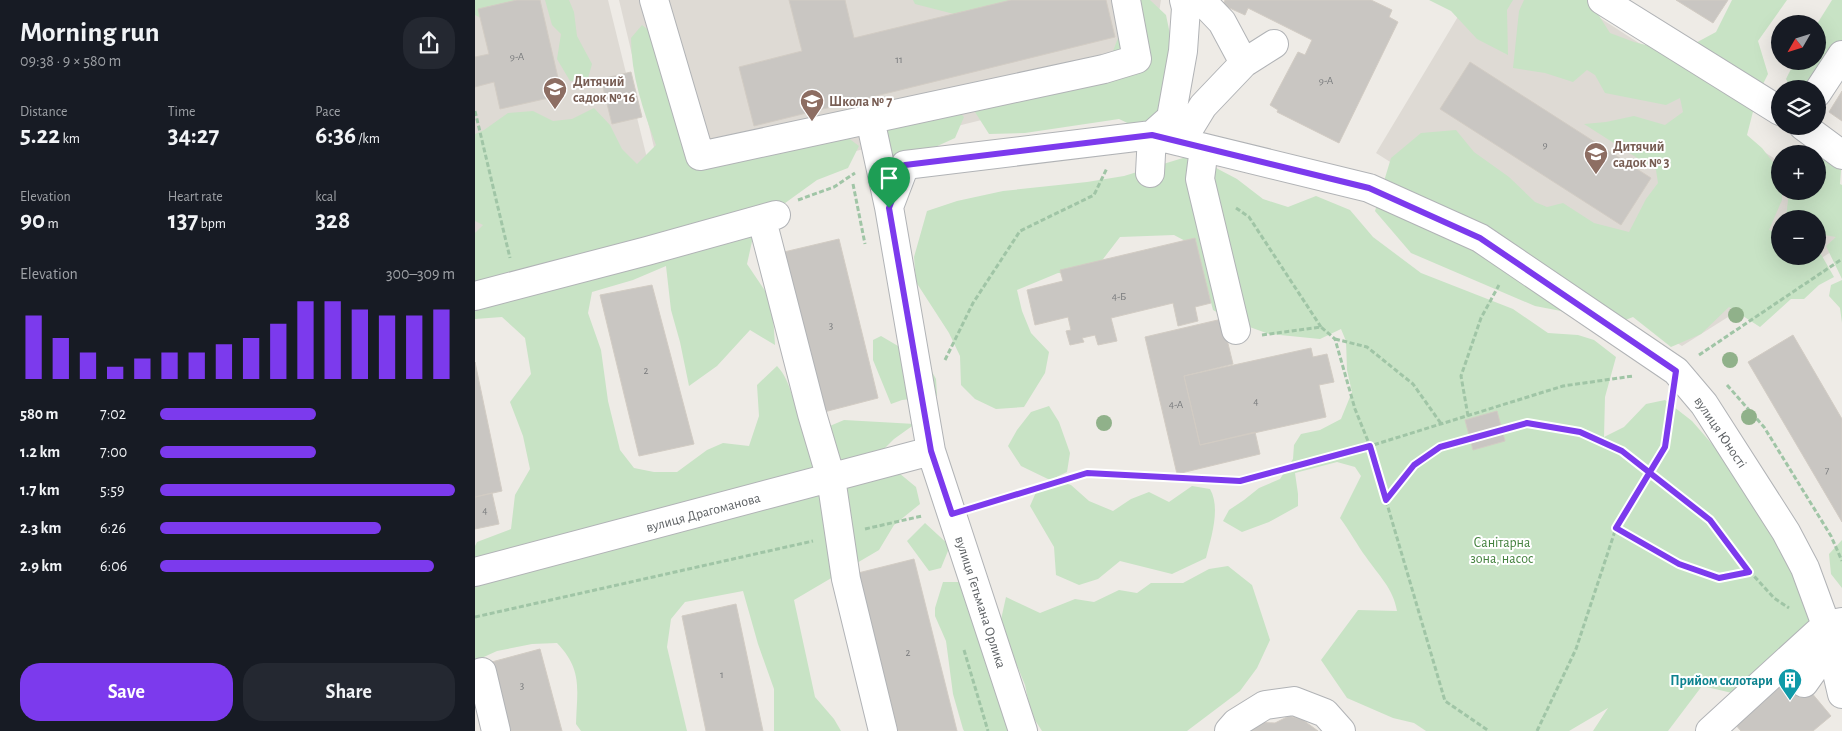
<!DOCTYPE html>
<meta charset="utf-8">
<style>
body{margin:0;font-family:"Alegreya Sans",sans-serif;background:#242831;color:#f1f3f6;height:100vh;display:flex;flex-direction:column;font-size:19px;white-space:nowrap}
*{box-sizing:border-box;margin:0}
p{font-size:16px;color:#9ea1a6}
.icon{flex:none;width:28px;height:28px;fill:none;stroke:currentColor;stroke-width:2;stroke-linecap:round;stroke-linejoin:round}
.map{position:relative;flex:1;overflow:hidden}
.side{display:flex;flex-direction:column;background:#171b24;width:475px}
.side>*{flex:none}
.needle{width:32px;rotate:231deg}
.buttons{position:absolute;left:1296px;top:15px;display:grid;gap:10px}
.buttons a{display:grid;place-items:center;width:55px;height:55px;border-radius:50%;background:#171b24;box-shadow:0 5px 20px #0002;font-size:25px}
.pin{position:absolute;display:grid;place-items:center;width:42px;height:42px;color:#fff;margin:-51px -21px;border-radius:50% 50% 50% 0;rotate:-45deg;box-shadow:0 0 5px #0007}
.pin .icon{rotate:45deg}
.round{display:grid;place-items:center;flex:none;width:52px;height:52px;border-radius:20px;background:#242831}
.headline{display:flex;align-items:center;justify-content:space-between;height:85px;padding:0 20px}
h1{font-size:28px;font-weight:700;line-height:38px}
.stats{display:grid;grid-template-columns:repeat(3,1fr);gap:8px;height:85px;padding:5px 20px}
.stats div{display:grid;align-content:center}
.stats b{font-size:25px;font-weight:700}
.stats small{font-size:14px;font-weight:400}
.stats p{font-size:14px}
.chart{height:140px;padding:10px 20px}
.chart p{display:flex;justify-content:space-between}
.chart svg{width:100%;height:90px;margin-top:5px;stroke:#7c3aed;stroke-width:6}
.primary-button{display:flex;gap:10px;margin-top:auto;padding:10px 20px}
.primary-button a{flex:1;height:58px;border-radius:20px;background:#7c3aed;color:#fff;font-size:20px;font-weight:700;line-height:58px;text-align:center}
.primary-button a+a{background:#242831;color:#f1f3f6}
ul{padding:0 20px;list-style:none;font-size:16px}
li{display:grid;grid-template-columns:80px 60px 1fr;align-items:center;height:38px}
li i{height:12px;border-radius:6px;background:#7c3aed}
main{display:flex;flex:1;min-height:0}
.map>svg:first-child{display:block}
.education{fill:#dedad4;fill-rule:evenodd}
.green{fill:#c8e3c5}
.building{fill:#c9c6c2;stroke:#d2ccc4}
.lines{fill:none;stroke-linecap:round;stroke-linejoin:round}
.minor-casing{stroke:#b1b3b6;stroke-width:30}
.path{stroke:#a0c5a6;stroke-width:3;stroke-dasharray:5 2.5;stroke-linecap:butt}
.minor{stroke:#fff;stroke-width:28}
.tree{fill:#90b18a}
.route-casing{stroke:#fff;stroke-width:10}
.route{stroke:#7c3aed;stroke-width:6}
.labels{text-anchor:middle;stroke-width:4;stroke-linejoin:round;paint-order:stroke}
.number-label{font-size:11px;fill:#787a7c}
.education-label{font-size:14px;font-weight:bold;fill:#785e54;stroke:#fff;text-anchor:start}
.street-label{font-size:14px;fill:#5d6164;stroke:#fff}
.park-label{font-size:14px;fill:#44823f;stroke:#fff}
.culture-label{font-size:14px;font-weight:bold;fill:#0d838f;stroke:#fff;text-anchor:end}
</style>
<main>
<section class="side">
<div class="headline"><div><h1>Morning run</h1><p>09:38 · 9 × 580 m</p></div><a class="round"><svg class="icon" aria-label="share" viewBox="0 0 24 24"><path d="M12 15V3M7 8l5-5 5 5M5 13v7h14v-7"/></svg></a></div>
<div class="stats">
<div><p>Distance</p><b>5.22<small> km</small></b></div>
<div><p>Time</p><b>34:27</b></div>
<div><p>Pace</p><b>6:36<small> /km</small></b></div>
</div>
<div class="stats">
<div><p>Elevation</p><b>90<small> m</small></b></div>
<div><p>Heart rate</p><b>137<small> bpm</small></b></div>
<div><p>kcal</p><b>328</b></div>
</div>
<div class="chart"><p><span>Elevation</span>300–309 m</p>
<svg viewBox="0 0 160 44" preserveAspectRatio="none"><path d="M5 44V13M15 44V24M25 44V31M35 44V38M45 44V34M55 44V31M65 44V31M75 44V27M85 44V24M95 44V17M105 44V6M115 44V6M125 44V10M135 44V13M145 44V13M155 44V10"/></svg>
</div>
<ul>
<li><b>580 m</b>7:02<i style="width:53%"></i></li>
<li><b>1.2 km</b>7:00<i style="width:53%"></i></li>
<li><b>1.7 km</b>5:59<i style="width:100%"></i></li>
<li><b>2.3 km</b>6:26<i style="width:75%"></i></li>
<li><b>2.9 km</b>6:06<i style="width:93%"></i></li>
</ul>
<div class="primary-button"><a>Save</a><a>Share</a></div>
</section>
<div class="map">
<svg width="1367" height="731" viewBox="0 0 1367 731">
<rect width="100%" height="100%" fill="#eeebe6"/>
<path class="education" d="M0,0H133L187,219L0,264Z
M144,0H686L673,79L191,198Z
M993,0H1097L1276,115L1264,136L1305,162V191H1342L1367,245L1207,346L901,153ZM1305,219H1342V256H1305Z"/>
<path class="green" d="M0,0H53L8,19L0,15Z
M70,0H94L99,12L102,36L117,64L112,82L95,81L82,59L86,34L77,25Z
M438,0H544L479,14L440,4Z
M645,0H675L691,15L697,44L700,102L663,128L644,119L550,133L514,134L500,112L511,91L637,54L646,30Z
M954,0H1038L1032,10L1033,55L1002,39L976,11Z
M1049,0H1114L1135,33L1159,42L1202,53L1241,32L1257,0H1312L1283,41L1293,74L1282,96L1272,135L1287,148L1304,170L1305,191H1307V200L1294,230L1305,233V256H1342L1343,249L1359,277L1344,285L1329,299H1316L1285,327L1254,307L1226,334L1196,347L1158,317L1125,330L1086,311L1060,306L936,253L900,211L916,158L946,133L981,130L999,152L1034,177L1060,202L1072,207L1088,203L1119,223L1154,232L1171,199L1183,183L1181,170L1109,124L1131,122L1159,116L1190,125L1208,112L1205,98L1191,105L1130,93L1120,75L1112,70L1098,82L1070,73L1038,68L1044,11Z
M1357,0H1367V50L1336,89H1316L1311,79L1320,61H1342V24Z
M167,25L176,32L209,147L364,131L384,146L373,168L342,180L288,219L278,237L272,264L297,301L300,345L275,330L242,366L214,386L205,342L196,310L191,266L158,280L117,292L113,313L126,350L133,401L145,450L159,468L179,472H202L232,450L248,443L274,446L284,416L282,385L302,366C318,383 316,405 330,423C333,426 339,429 343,431L369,420L440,424L419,439L400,458L424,473L441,487L445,504L419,525L404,550L319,600L340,697L359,719L366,731H299V689L283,644L268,591L210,602L196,619L192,647L212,731H106L101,724C102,689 108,670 82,643L57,644L22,651L0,661V546L2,542L36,529L40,495L55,469L48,436L35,402L56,374L50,338L27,317L0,319V233L8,225L0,221V134L9,130L33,113L58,111L78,121L97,119L119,108L135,125L147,149L162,164L181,145C168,110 156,75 156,38Z
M474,102L489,117L480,138L425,163L397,135Z
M721,154L743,169L762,179L788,199L813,207L841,196L875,210L898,237L946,273L1038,309L1073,333L1103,335L1119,340L1141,357L1130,397L1129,437L1149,427L1171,404L1190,400L1217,421L1264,475L1345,618L1279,698L1227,686L1193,731H1118L1133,708L1094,731H951L939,723L918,718L872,698L846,660L883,610L922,611C918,588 904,576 891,557C882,545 875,531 865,518L886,476L880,467L862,462L820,473L823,494V506L794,522L767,532L748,521L754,510L769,500L784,488L805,479L818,459L819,445L826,434L845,430L866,419L877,392L872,370L871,341L866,329L845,339L794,334L758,321L738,310L733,291L723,283L716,244L699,235L645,237L625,263L602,274L583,273L542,290L547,311L556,333L574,352L570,373L549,407L521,409L500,399L486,385L485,356L474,333L441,282L439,257L452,211L482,201L528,191L612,182L649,176Z
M1350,156H1367L1365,184L1367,185V279L1351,246L1361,237L1343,234L1342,219L1311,218L1314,191H1342L1343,164Z
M1367,280V323L1365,308L1354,296L1356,285Z
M406,336L452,363L461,379L462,396L427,400L416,404L398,360V340Z
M574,406L584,422L595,453L592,472L575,480L546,466L533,446L542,430L556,412Z
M580,480L596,485L614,501L638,511L656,499L674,492L694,502L717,486L735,489C746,508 736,538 731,558L697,574L645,561L623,579L604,585L581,575L579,547L555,506L562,490Z
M450,523L475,546L466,568L454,571L432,541Z
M1367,540V588L1356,574L1354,554Z
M753,566L777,585L795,640L782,668L765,691L712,731H567L556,714L550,685L525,624L531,597L565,613L600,599L619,602L644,590L662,593L676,583H708L734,569Z
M468,582H488L542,731H489L488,729L478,694L471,641L460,616V608Z"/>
<path class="building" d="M42,0H65L87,95L25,109L19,82L0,87V57L14,54L3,9Z
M314,0H370L379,38L536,0H631L640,37L279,126L264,67L327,51Z
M750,0H896L917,10L914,17L923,22L864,143L802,112L803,110L795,105L823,52L830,55L837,40L773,8L770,15L748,5Z
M1201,0H1253L1238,23Z
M995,62L1176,178L1146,225L965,109Z
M156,72L167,117L137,124L126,79Z
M1367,91V121L1354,112Z
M720,238L736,303L720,307L723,321L703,326L698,303L636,318L642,341L623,345L620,335L607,338L609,342L595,345L591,331L596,330L593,317L560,325L552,290L588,281L585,270Z
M364,239L403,398L349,412L309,252Z
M177,285L219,444L164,456L125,295Z
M747,319L758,364L709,376L725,445L780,432L785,454L702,474L670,337Z
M1318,335L1367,419V522L1273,362Z
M836,348L838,357L852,354L859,382L844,385L851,417L725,445L709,376Z
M0,362L27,491L0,497Z
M1022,411L1030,441L998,450L990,420Z
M17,493L24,524L0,529V497Z
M439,559L482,731H423L383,573Z
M261,604L288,731H231L207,616Z
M65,649L87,731H31L13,663Z
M1320,673L1356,716L1338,731H1266L1259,723Z
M814,716L828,720L843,731H769L774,722L800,723Z"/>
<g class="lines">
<g class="minor-casing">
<path id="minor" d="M179,0L225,156L629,69L662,59L651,0
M726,0L747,22L769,63
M1127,0L1305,111
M1342,93L1367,55
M395,119L414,207L456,451L548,731
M1328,126L1367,155
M706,142L728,106L769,63L799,44
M729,148L725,179L761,330
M675,173L677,135L696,118L708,51L711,8L709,0
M414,207L430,165L677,135L894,188L1005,238L1201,371L1229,404L1311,532L1330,568L1351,625L1367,694
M287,220L337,414L356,478L371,579L408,731
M0,296L172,251L301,215
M0,572L456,451
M7,672L21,731
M1329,683L1356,645
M754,731L761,723L790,705L819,701L850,713L866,731
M1235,731L1351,625L1367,622"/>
</g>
<path class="path" d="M0,111L35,258
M378,184L390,244
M323,200L359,187L380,173
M761,208L774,217L846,327
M787,335L846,327L860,339L880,409L895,446L970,701L1014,731
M860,339L892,347L938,384L967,425
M1224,355L1367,259
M470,360L498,303L545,231L619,195L632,168
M1252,385L1289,427L1356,536L1367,561
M993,416L986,376L1006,318L1024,285
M911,500L939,465L965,447L1052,423L1105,433L1147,451L1235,520L1269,565L1299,598L1314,608
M504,506L613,473L765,481L895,446L1088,386L1158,376
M1141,528L1203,564L1244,577L1274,571
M390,529L447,516
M0,617L338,541
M489,650L513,731
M1233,679L1243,686
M1062,731L1101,649L1141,528L1191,447L1196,408"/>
<use href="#minor" class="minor"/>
</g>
<g class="tree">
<circle cx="1261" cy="315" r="8"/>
<circle cx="1255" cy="360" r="8"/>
<circle cx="1274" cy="417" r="8"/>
<circle cx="629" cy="423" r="8"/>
</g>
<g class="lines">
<g class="route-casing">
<path id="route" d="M414,208L456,451L477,514L612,473L765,481L895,446L911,500L939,465L965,447L1052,423L1105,432L1147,451L1235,520L1274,572L1244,578L1204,564L1141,528L1190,447L1201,371L1005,238L894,188L677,135L430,165L414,208"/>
</g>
<use href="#route" class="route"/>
</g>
<defs>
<g id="school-pin" transform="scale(1.25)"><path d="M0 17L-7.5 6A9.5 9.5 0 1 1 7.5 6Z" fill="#8d6e63" stroke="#fff"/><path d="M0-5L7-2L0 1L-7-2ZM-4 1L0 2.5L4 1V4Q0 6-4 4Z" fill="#fff"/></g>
<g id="building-pin" transform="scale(1.25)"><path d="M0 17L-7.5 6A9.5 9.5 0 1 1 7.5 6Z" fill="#0f9aa8" stroke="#fff"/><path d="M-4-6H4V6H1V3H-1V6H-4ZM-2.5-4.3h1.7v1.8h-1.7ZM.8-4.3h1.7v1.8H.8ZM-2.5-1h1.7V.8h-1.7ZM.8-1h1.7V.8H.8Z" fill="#fff"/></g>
</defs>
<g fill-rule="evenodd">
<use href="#school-pin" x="80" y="89"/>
<use href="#school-pin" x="337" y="101"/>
<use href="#school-pin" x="1121" y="154"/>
<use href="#building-pin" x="1315" y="680"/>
</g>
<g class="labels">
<g class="number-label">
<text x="42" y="60">9-А</text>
<text x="424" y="63">11</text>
<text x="851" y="84">9-А</text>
<text x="1070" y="148">9</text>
<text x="644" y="300">4-Б</text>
<text x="356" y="329">3</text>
<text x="171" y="374">2</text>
<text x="781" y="405">4</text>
<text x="701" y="408">4-А</text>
<text x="1352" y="474">7</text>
<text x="10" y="514">4</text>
<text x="433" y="656">2</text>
<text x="247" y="678">1</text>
<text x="47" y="689">3</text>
</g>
<g class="education-label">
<text x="98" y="86">Дитячий<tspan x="98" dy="16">садок № 16</tspan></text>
<text x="354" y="106">Школа № 7</text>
<text x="1138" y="151">Дитячий<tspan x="1138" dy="16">садок № 3</tspan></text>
</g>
<g class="street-label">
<text transform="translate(1246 432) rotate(56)" y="5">вулиця Юності</text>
<text transform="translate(228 512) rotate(-15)" y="5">вулиця Драгоманова</text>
<text transform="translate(506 602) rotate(72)" y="5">вулиця Гетьмана Орлика</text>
</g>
<g class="park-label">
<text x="1027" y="547">Санітарна<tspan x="1027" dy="16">зона, насос</tspan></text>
</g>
<g class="culture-label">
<text x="1298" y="685">Прийом склотари</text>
</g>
</g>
</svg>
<div class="buttons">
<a><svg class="needle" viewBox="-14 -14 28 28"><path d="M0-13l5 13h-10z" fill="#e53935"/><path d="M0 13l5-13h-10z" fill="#9ea1a6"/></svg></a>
<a><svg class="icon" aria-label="layers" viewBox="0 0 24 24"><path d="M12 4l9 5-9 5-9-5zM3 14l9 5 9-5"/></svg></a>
<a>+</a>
<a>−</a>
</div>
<div class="pin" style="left:414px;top:208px;background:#1e9e55"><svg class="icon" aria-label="arrive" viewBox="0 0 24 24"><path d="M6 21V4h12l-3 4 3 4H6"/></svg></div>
</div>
</main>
